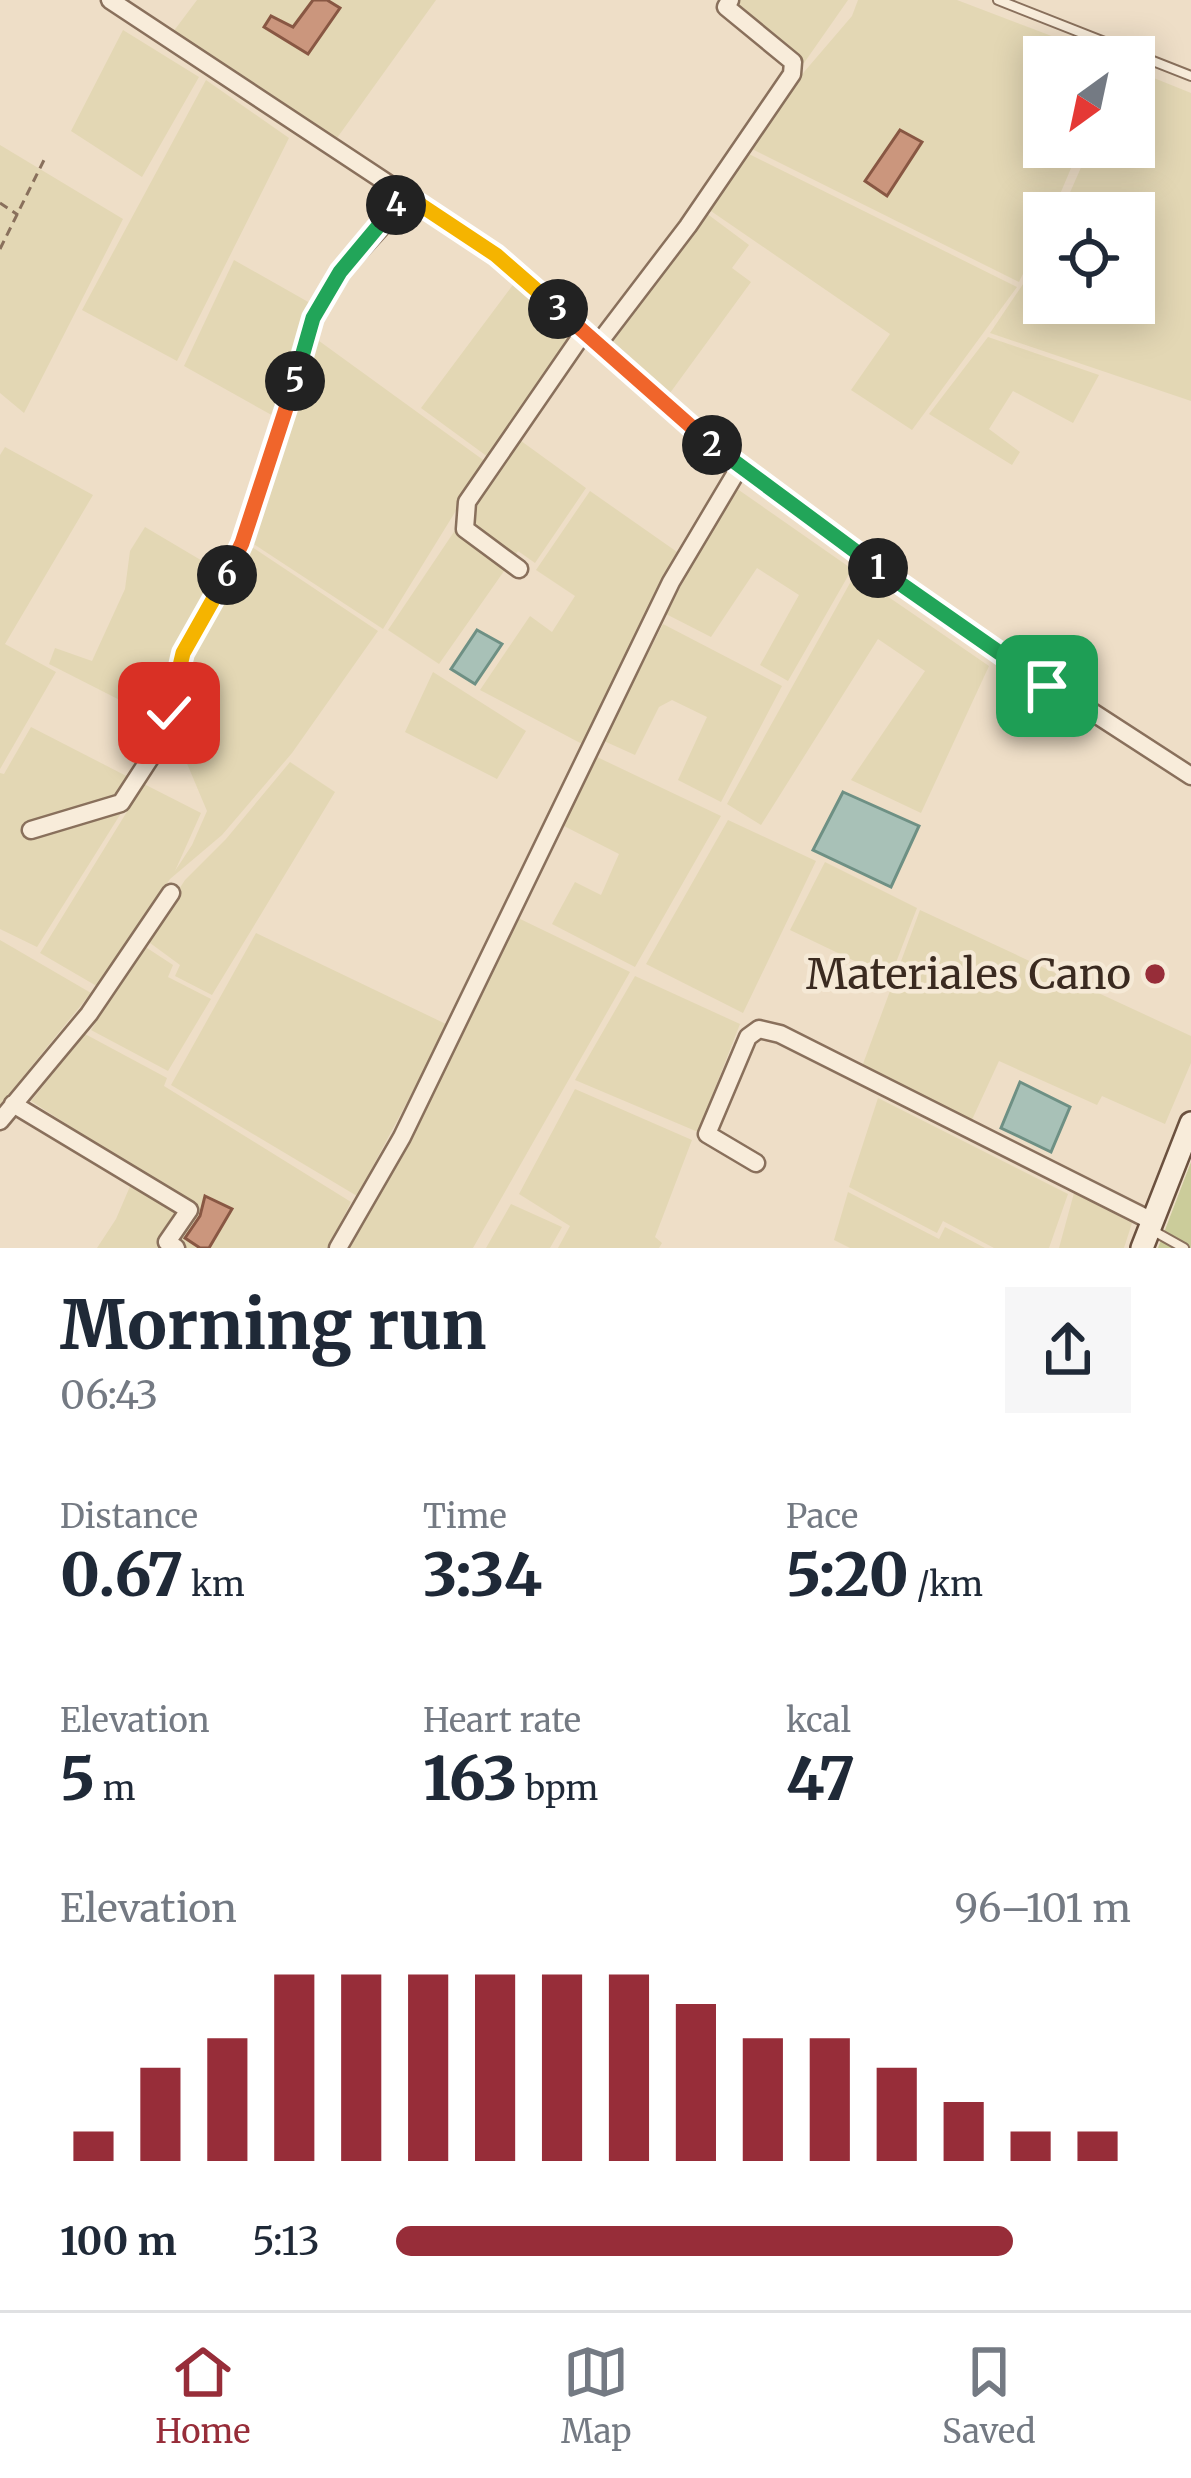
<!DOCTYPE html>
<meta charset="utf-8">
<style>
body{margin:0;font-family:Merriweather,serif;background:#f6f6f7;color:#1f2937;height:100vh;display:flex;flex-direction:column;font-size:45px;white-space:nowrap}
*{box-sizing:border-box;margin:0}
p{font-size:39px;color:#747a83}
.icon{flex:none;width:66px;height:66px;fill:none;stroke:currentColor;stroke-width:2;stroke-linecap:round;stroke-linejoin:round}
.map{position:relative;height:1248px;overflow:hidden}
.side{display:flex;flex-direction:column;background:#fff;flex:1}
.side>*{flex:none}
.needle{width:78px;rotate:213deg}
.controls{position:absolute;left:1023px;top:36px;display:grid;gap:24px}
.controls a{display:grid;place-items:center;width:132px;height:132px;border-radius:0px;background:#fff;box-shadow:0 6px 30px #0003;font-size:60px}
.pin{position:absolute;display:grid;place-items:center;width:102px;height:102px;color:#fff;margin:-51px;border-radius:24px;box-shadow:0 6px 18px #0006}
.km{position:absolute;width:60px;height:60px;margin:-30px;border-radius:50%;background:#222;color:#fff;font-size:33px;line-height:60px;text-align:center}
.round{display:grid;place-items:center;flex:none;width:126px;height:126px;border-radius:0px;background:#f6f6f7}
.headline{display:flex;align-items:center;justify-content:space-between;height:204px;padding:0 60px}
h1{font-size:66px;font-weight:800;line-height:90px}
.figures{display:grid;grid-template-columns:repeat(3,1fr);gap:18px;height:204px;padding:12px 60px}
.figures div{display:grid;align-content:center}
.figures b{font-size:60px;font-weight:800}
.figures small{font-size:33px;font-weight:400}
.figures p{font-size:33px}
.chart{height:336px;padding:24px 60px}
.chart p{display:flex;justify-content:space-between}
.chart svg{width:100%;height:216px;margin-top:12px;stroke:#972d39;stroke-width:6}
ul{padding:0 60px;list-style:none;font-size:39px}
li{display:grid;grid-template-columns:192px 144px 1fr;align-items:center;height:90px}
li i{height:30px;border-radius:15px;background:#972d39}
.tabs{display:flex;justify-content:space-around;align-items:center;height:168px;border-top:3px solid #e0e1e3;background:#fff;font-size:33px;color:#747a83}
.tabs a{display:grid;justify-items:center;gap:6px}
.tabs .current{color:#972d39}
.map>svg:first-child{display:block}
.farmland{fill:#e3d7b4}
.green{fill:#cbcc9a}
.water{fill:#a8c1b7;stroke:#6e9084;stroke-width:3}
.building{fill:#cb967d;stroke:#885743;stroke-width:3}
.lines{fill:none;stroke-linecap:round;stroke-linejoin:round}
.service-casing{stroke:#89705c;stroke-width:12}
.minor-casing{stroke:#89705c;stroke-width:21}
.secondary-casing{stroke:#6b513f;stroke-width:26}
.path{stroke:#89705c;stroke-width:3;stroke-dasharray:9 6;stroke-linecap:butt}
.service{stroke:#f8ecda;stroke-width:8}
.minor{stroke:#f8ecda;stroke-width:16}
.secondary{stroke:#f8ecda;stroke-width:21}
.split-1-casing{stroke:#fff;stroke-width:24}
.split-2-casing{stroke:#fff;stroke-width:24}
.split-3-casing{stroke:#fff;stroke-width:24}
.split-4-casing{stroke:#fff;stroke-width:24}
.split-5-casing{stroke:#fff;stroke-width:24}
.split-6-casing{stroke:#fff;stroke-width:24}
.split-7-casing{stroke:#fff;stroke-width:24}
.split-1{stroke:#22a559;stroke-width:15}
.split-2{stroke:#22a559;stroke-width:15}
.split-3{stroke:#f0652b;stroke-width:15}
.split-4{stroke:#f5b400;stroke-width:15}
.split-5{stroke:#22a559;stroke-width:15}
.split-6{stroke:#f0652b;stroke-width:15}
.split-7{stroke:#f5b400;stroke-width:15}
.poi-dot{fill:#972d39;stroke:#f5e9d6;stroke-width:4.5}
.labels{text-anchor:middle;stroke-width:9;stroke-linejoin:round;paint-order:stroke}
.poi-label{font-size:42px;fill:#3a2a20;stroke:#f5e9d6;text-anchor:end}
</style>
<div class="map">
<svg width="1191" height="1248" viewBox="0 0 1191 1248">
<rect width="100%" height="100%" fill="#eedec7"/>
<path class="farmland" d="M197,0H436L337,138L173,32Z
M739,0H848L804,63L736,4Z
M858,0H957L1107,57H1044V147H1080L1052,213H1044V231L1019,282L752,149L804,72L852,16Z
M123,30L199,77L142,177L71,131Z
M1134,70L1191,93V401L990,333L1044,253V303H1134V213H1061L1090,147H1134Z
M206,80L289,138L177,361L82,310Z
M0,145L123,219L24,413L0,393Z
M747,153L1017,287L912,430L851,390L890,334L708,209Z
M706,213L749,245L732,268L751,282L670,393L609,346Z
M234,260L310,303L277,418L184,366Z
M515,282L571,334L488,457L421,408Z
M988,337L1099,375L1073,423L1013,391L989,429L1020,452L1012,465L929,414Z
M315,338L486,462L383,629L249,541L268,499Z
M517,438L586,488L535,563L518,551L439,664L388,630Z
M5,447L93,495L5,644L56,672L0,769V455Z
M733,486L852,569L788,681L760,665L799,595L757,568L711,637L666,614Z
M590,491L680,554L584,745L480,690L530,616L552,632L575,596L536,570Z
M145,527L221,572L161,721L49,664L55,648L92,661L125,589L130,551Z
M249,545L378,631L292,753L222,835L170,879L100,988L40,953L144,784L201,813L175,871L192,845L207,811L172,728L184,665L210,613L240,569Z
M855,574L989,666L921,813L851,780L925,671L878,639L761,825L727,804Z
M663,624L782,686L721,802L678,780L707,717L672,700L659,707L635,755L604,741Z
M433,672L526,731L497,779L405,732Z
M31,727L140,783L37,947L0,929V773L4,774Z
M597,757L721,816L635,967L552,924L575,882L601,895L619,854L564,826Z
M290,762L335,792L212,995L175,976L180,965L146,940L185,880L226,839Z
M728,820L816,861L743,1013L646,964Z
M825,862L917,908L890,978L790,930Z
M920,910L1191,1036V1063L1165,1124L1102,1096L1097,1105L999,1061L970,1124L860,1072Z
M516,917L630,972L473,1248H348Z
M256,933L448,1025L357,1196L171,1085Z
M0,940L91,993L0,1105Z
M144,946L173,965L168,977L211,999L168,1071L91,1030Z
M635,976L740,1024L698,1132L575,1080Z
M85,1034L167,1078L164,1086L351,1202L328,1248H97L116,1219L137,1170L31,1101Z
M575,1089L692,1140L655,1237L662,1243L659,1248H558L570,1226L519,1194Z
M878,1098L1068,1194L1049,1248H994L943,1221L937,1233L849,1187Z
M848,1192L939,1239L945,1227L985,1248H850L834,1240Z
M1074,1193L1132,1223L1124,1248H1059Z
M511,1204L562,1227L550,1248H486Z"/>
<path class="green" d="M1191,1162V1248H1158Z"/>
<path class="water" d="M477,630L502,644L475,684L451,669Z
M843,792L919,826L891,887L813,850Z
M1020,1082L1070,1107L1051,1152L1001,1128Z"/>
<path class="building" d="M313,0H327L340,8L308,54L264,27L271,16L293,27Z
M900,130L922,142L887,196L865,181Z
M205,1196L232,1209L209,1248H200L185,1238L200,1216Z"/>
<g class="lines">
<g class="service-casing">
<path id="service" d="M998,0L1191,76
M1150,1229L1184,1248"/>
</g>
<g class="minor-casing">
<path id="minor" d="M110,0L496,255L726,456L949,619L1191,776
M598,344L688,226L792,74L793,62L726,7L730,0
M519,569L465,529L467,502L584,332
M31,830L121,803L156,749L183,653L243,543L313,318L340,272L384,224L404,194
M13,1104L189,1210L167,1242L176,1248
M0,1121L89,1014L171,893
M756,1163L707,1134L748,1037L759,1029L780,1034L1152,1221
M338,1248L402,1137L671,582L740,466"/>
</g>
<g class="secondary-casing">
<path id="secondary" d="M1142,1248L1191,1123"/>
</g>
<path class="path" d="M0,203L18,215
M0,249L45,158"/>
<use href="#service" class="service"/>
<use href="#minor" class="minor"/>
<use href="#secondary" class="secondary"/>
</g>
<g class="lines">
<g class="split-1-casing">
<path id="split-1" d="M878,568L1047,686"/>
</g>
<g class="split-2-casing">
<path id="split-2" d="M712,445L878,568"/>
</g>
<g class="split-3-casing">
<path id="split-3" d="M558,309L712,445"/>
</g>
<g class="split-4-casing">
<path id="split-4" d="M396,205L404,194L496,255L558,309"/>
</g>
<g class="split-5-casing">
<path id="split-5" d="M295,381L313,318L340,272L396,205"/>
</g>
<g class="split-6-casing">
<path id="split-6" d="M227,575L242,543L295,381"/>
</g>
<g class="split-7-casing">
<path id="split-7" d="M169,713L183,653L227,575"/>
</g>
<use href="#split-1" class="split-1"/>
<use href="#split-2" class="split-2"/>
<use href="#split-3" class="split-3"/>
<use href="#split-4" class="split-4"/>
<use href="#split-5" class="split-5"/>
<use href="#split-6" class="split-6"/>
<use href="#split-7" class="split-7"/>
</g>
<circle class="poi-dot" cx="1155" cy="974" r="12"/>
<g class="labels">
<g class="poi-label">
<text x="1131" y="989">Materiales Cano</text>
</g>
</g>
</svg>
<div class="controls">
<a><svg class="needle" viewBox="-14 -14 28 28"><path d="M0-13l5 13h-10z" fill="#e53935"/><path d="M0 13l5-13h-10z" fill="#747a83"/></svg></a>
<a><svg class="icon" aria-label="locate" viewBox="0 0 24 24"><circle cx="12" cy="12" r="6"/><path d="M12 2v4M12 18v4M2 12h4M18 12h4"/></svg></a>
</div>
<div class="pin" style="left:1047px;top:686px;background:#1e9e55"><svg class="icon" aria-label="arrive" viewBox="0 0 24 24"><path d="M6 21V4h12l-3 4 3 4H6"/></svg></div>
<div class="pin" style="left:169px;top:713px;background:#d93025"><svg class="icon" aria-label="check" viewBox="0 0 24 24"><path d="M5 12l5 5 9-10"/></svg></div>
<b class="km" style="left:878px;top:568px">1</b>
<b class="km" style="left:712px;top:445px">2</b>
<b class="km" style="left:558px;top:309px">3</b>
<b class="km" style="left:396px;top:205px">4</b>
<b class="km" style="left:295px;top:381px">5</b>
<b class="km" style="left:227px;top:575px">6</b>
</div>
<section class="side">
<div class="headline"><div><h1>Morning run</h1><p>06:43</p></div><a class="round"><svg class="icon" aria-label="share" viewBox="0 0 24 24"><path d="M12 15V3M7 8l5-5 5 5M5 13v7h14v-7"/></svg></a></div>
<div class="figures">
<div><p>Distance</p><b>0.67<small> km</small></b></div>
<div><p>Time</p><b>3:34</b></div>
<div><p>Pace</p><b>5:20<small> /km</small></b></div>
</div>
<div class="figures">
<div><p>Elevation</p><b>5<small> m</small></b></div>
<div><p>Heart rate</p><b>163<small> bpm</small></b></div>
<div><p>kcal</p><b>47</b></div>
</div>
<div class="chart"><p><span>Elevation</span>96–101 m</p>
<svg viewBox="0 0 160 44" preserveAspectRatio="none"><path d="M5 44V38M15 44V25M25 44V19M35 44V6M45 44V6M55 44V6M65 44V6M75 44V6M85 44V6M95 44V12M105 44V19M115 44V19M125 44V25M135 44V32M145 44V38M155 44V38"/></svg>
</div>
<ul>
<li><b>100 m</b>5:13<i style="width:84%"></i></li>
</ul>
</section>
<nav class="tabs">
<a class="current"><svg class="icon" aria-label="home" viewBox="0 0 24 24"><path d="M3 11l9-7 9 7M6 9v11h12V9"/></svg>Home</a>
<a><svg class="icon" aria-label="map" viewBox="0 0 24 24"><path d="M3 6l6-2 6 2 6-2v14l-6 2-6-2-6 2zM9 4v14M15 6v14"/></svg>Map</a>
<a><svg class="icon" aria-label="saved" viewBox="0 0 24 24"><path d="M7 4h10v16l-5-4-5 4z"/></svg>Saved</a>
</nav>
